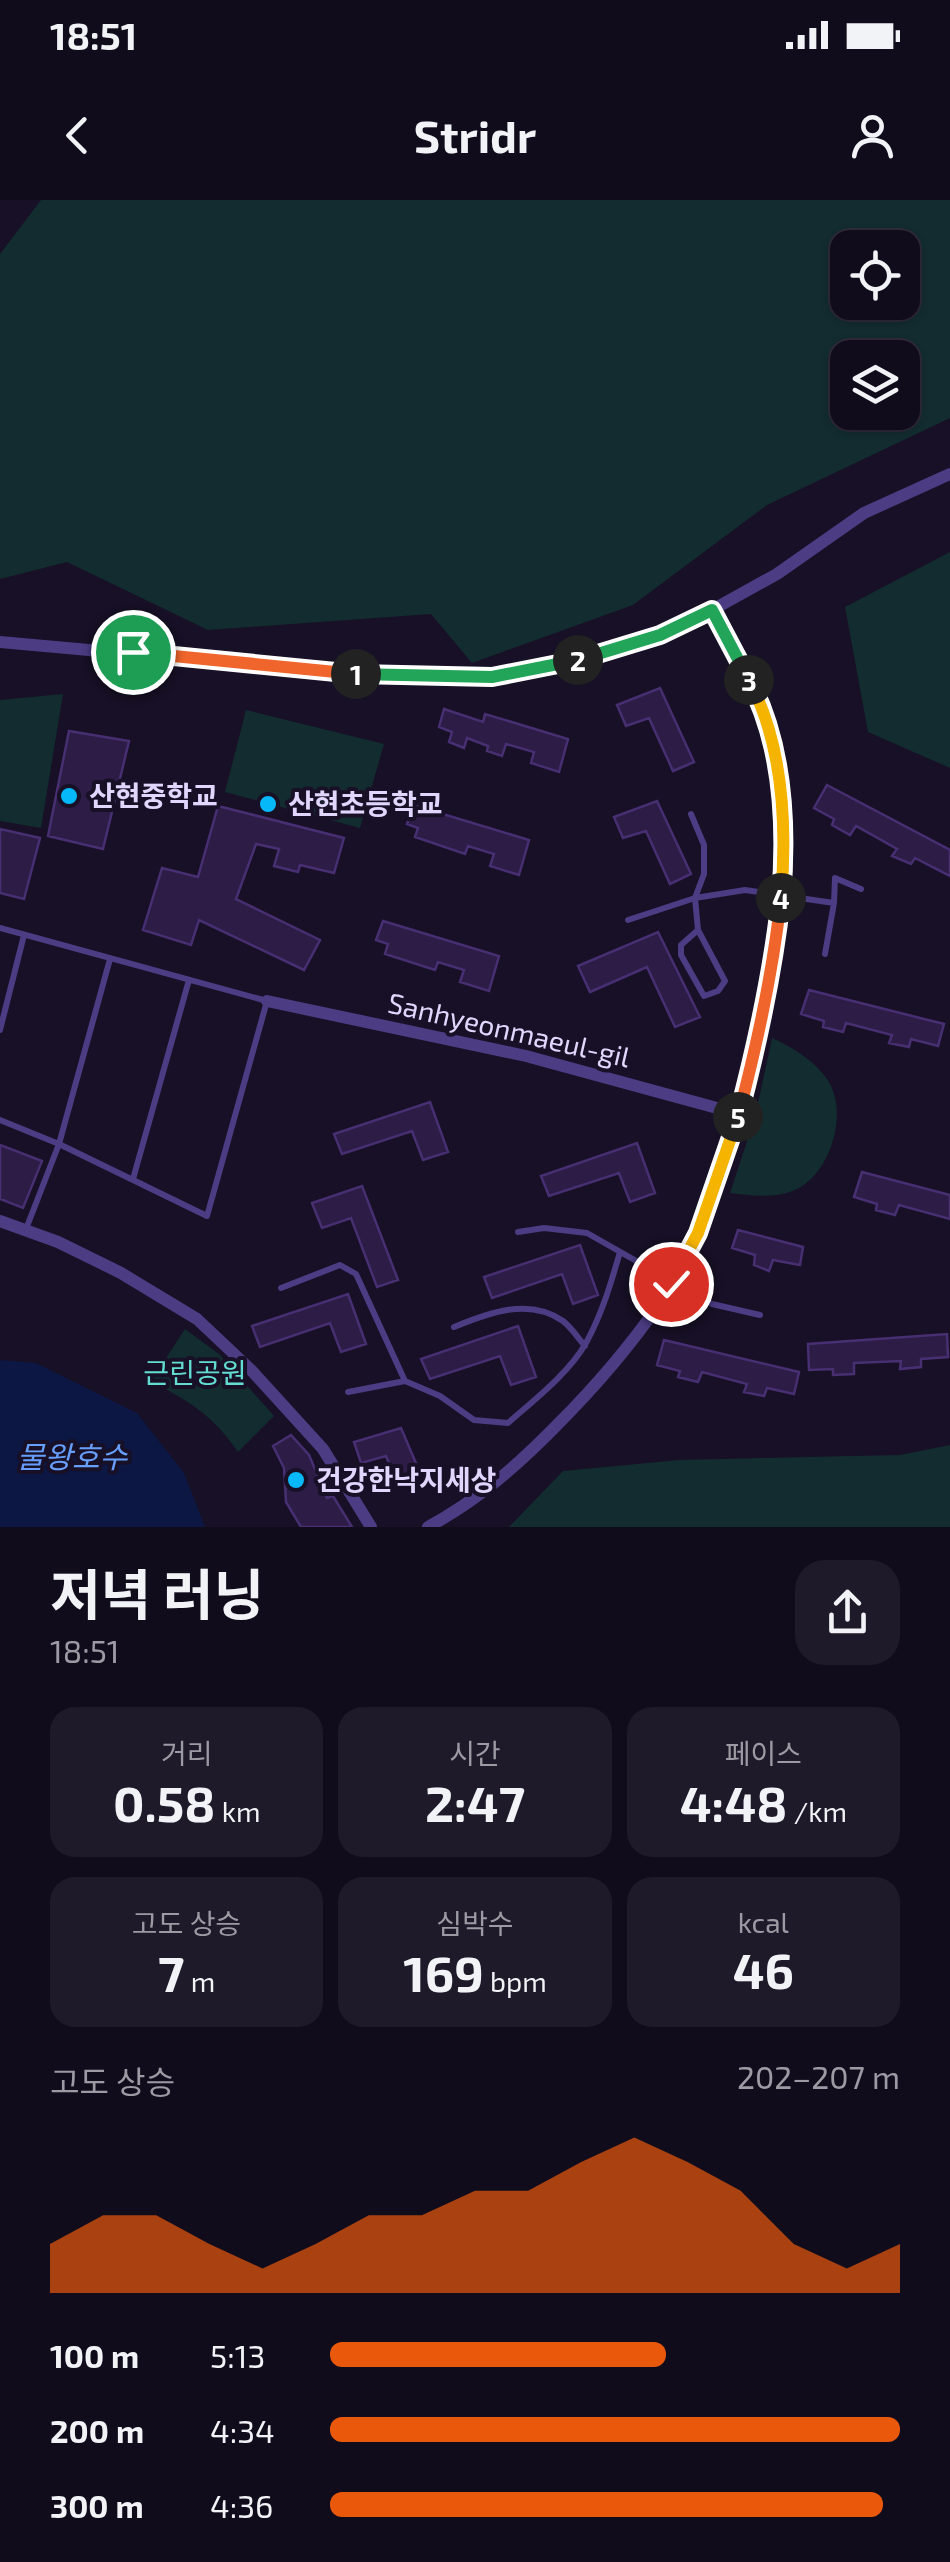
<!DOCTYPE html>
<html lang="ko">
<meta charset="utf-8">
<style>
body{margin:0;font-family:"Exo 2","Noto Sans KR",sans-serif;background:#1e1a29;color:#f1f3f6;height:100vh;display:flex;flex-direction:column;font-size:38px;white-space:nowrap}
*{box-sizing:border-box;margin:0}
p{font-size:32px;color:#9c9ba3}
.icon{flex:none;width:55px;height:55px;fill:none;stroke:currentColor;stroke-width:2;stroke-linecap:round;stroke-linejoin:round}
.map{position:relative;height:1327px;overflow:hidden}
.side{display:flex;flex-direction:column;background:#110c1c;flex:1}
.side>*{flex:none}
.controls{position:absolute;left:830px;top:30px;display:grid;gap:20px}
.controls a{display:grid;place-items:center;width:90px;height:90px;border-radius:20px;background:#110c1c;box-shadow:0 2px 8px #0004,0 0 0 2px #302c3b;font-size:50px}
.pin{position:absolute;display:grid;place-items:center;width:85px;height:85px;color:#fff;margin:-42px;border:5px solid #fff;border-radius:50%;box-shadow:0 2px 10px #0007}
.km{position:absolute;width:50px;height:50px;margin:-25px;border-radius:50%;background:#222;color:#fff;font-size:28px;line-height:50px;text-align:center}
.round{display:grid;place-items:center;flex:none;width:105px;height:105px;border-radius:30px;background:#1e1a29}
.head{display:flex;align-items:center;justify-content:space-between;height:170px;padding:0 50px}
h1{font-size:55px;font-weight:700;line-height:75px}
.metrics{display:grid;grid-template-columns:repeat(3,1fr);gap:15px;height:170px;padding:10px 50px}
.metrics div{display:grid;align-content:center;border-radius:25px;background:#1e1a29;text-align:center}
.metrics b{font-size:50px;font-weight:700}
.metrics small{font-size:28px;font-weight:400}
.metrics p{font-size:28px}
.chart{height:280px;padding:20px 50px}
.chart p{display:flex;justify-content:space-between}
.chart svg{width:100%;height:180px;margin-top:10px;fill:#ea580c;opacity:.7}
ul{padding:0 50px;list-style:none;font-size:32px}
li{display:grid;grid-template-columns:160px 120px 1fr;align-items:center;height:75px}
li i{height:25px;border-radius:12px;background:#ea580c}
.status{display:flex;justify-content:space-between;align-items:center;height:70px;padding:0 50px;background:#110c1c;direction:ltr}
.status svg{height:28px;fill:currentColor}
header{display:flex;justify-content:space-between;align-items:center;height:130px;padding:0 50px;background:#110c1c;font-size:45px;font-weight:700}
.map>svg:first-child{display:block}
.green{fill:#132c30;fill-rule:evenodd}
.water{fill:#0c1743}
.building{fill:#2c1c46;stroke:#472f72;stroke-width:2.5}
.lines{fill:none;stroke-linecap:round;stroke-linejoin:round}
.lane{stroke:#4b3c83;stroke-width:6}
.street{stroke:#4b3c83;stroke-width:12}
.split-1-casing{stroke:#fff;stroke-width:20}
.split-2-casing{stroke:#fff;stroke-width:20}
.split-3-casing{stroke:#fff;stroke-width:20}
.split-4-casing{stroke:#fff;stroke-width:20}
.split-5-casing{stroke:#fff;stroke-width:20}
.split-6-casing{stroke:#fff;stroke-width:20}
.split-1{stroke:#f0652b;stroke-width:12}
.split-2{stroke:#22a559;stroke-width:12}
.split-3{stroke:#22a559;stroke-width:12}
.split-4{stroke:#f5b400;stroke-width:12}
.split-5{stroke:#f0652b;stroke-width:12}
.split-6{stroke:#f5b400;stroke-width:12}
.poi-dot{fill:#07b8f8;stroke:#171026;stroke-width:4}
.labels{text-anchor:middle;stroke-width:8;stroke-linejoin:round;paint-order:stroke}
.poi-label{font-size:28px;font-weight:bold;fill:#e1d6fe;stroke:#171026;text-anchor:start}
.street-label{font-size:28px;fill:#e1d6fe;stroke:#171026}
.park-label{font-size:28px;fill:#63ddd2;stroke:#171026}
.water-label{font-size:30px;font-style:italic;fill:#679efb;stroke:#171026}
</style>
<div class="status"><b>18:51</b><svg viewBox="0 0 49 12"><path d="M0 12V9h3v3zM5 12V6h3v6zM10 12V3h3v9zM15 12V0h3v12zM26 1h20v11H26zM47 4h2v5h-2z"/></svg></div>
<header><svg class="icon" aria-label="back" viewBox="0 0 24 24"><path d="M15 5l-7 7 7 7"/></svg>Stridr<svg class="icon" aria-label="person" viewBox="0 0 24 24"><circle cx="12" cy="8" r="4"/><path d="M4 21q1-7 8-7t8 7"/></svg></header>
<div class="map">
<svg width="950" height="1327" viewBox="0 0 950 1327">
<rect width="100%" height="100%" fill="#171026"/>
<path class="green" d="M41,0H950V218L767,305L633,405L472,463L431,414L208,430L67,362L0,379V54ZM848,48H902V102H848ZM848,158H902V212H848Z
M950,352V568L868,532L845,407Z
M63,494L41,628L0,621V500Z
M246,510L384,544L360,628L225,592Z
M772,838C792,847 815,861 827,879C848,910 833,963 805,984C784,1000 754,996 730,993L755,917Z
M185,1129L219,1154L274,1216L238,1252C212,1214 191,1203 151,1181Z
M950,1245V1327H509L563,1271L679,1260L900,1255Z"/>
<path class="water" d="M0,1160L36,1163L137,1213L184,1273L205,1327H0Z"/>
<path class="building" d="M660,488L694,562L673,571L649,518L626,526L617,505Z
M444,509L483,522L485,514L568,539L559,572L531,563L534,552L506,544L502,556L487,551L488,546L467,538L464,548L449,542L452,532L439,527Z
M69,531L129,541L103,649L48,636Z
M827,585L950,650V676L915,658L911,664L892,656L897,649L856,626L850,635L832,625L834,619L814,608Z
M657,601L691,674L670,684L646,631L623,638L614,617Z
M413,605L529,640L519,675L490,666L494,654L468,646L465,654L415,637L418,628L407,624Z
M218,606L344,638L334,673L300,665L298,672L274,666L279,649L256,644L236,699L320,740L304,770L199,720L191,745L143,730L162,668L198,677Z
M0,629L40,638L24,699L0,693Z
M383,721L499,756L489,791L460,782L464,770L438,762L435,770L385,754L388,744L376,740Z
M658,732L700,817L675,827L647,767L590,792L578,766Z
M809,790L944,824L938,846L911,839L909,847L889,843L892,835L846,823L843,832L823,827L824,821L801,814Z
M430,902L448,952L423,960L412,931L342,954L334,934Z
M637,943L655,993L630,1002L619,973L549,996L541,976Z
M0,945L42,961L23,1008L0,999Z
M862,972L950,995V1019L899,1005L895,1015L876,1010L877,1004L854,997Z
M362,986L398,1080L377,1087L351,1018L322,1028L312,1003Z
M738,1030L803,1047L800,1065L773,1060L769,1071L754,1065L755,1055L732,1048Z
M580,1045L598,1095L573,1104L562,1074L492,1098L484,1077Z
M348,1094L366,1144L341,1152L330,1123L260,1147L252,1126Z
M518,1126L536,1177L511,1185L500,1156L430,1179L421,1159Z
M947,1134L948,1157L921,1159V1167L900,1169L901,1161L854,1163V1174L833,1175V1169L809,1170L808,1144Z
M664,1140L799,1172L794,1194L767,1188L764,1196L744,1192L747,1184L702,1172L698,1182L678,1177L680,1171L657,1165Z
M401,1228L421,1275L397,1282L386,1256L361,1263L354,1242Z
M291,1235L309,1255L327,1298L333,1296L352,1327H301L286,1302L284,1268L273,1246Z"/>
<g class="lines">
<path class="lane" d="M691,614L704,645V674L695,698L698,730L725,781L718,791L704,796L681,755V745L698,730
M834,703L835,678L861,689
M628,720L695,698L745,690L834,703L825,754
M0,728L267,801L207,1016L59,944L0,920
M0,830L24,735
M133,979L189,780
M26,1029L59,944L110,759
M518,1032L544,1028L587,1033L712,1104L760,1115
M281,1088L340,1065L356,1074L405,1181
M454,1127C488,1113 529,1097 563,1121C571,1127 578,1138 585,1146
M348,1192L405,1181L440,1196L474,1220L508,1223C534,1200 569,1173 586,1143C602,1114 611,1083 620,1052"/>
<path class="street" d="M712,410L777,374L864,313L950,274
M0,442L365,475L493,477L568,463L660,435L712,410C738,459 769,506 777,562C789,644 780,723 764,803C745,902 717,1019 660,1103C630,1146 595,1187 558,1224C518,1265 478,1300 428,1327
M267,801L526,856L739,914
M0,1021L58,1042L121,1073L197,1119L252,1171L323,1249L371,1327"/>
</g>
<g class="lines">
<g class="split-1-casing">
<path id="split-1" d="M133,452L356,474"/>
</g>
<g class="split-2-casing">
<path id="split-2" d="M356,474L492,477L578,460"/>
</g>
<g class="split-3-casing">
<path id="split-3" d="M578,460L660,435L712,410L749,480"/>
</g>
<g class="split-4-casing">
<path id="split-4" d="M749,480C783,544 787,627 781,698"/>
</g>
<g class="split-5-casing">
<path id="split-5" d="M738,917C757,845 773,772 781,698"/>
</g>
<g class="split-6-casing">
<path id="split-6" d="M671,1084L698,1033L738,917"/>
</g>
<use href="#split-1" class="split-1"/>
<use href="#split-2" class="split-2"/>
<use href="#split-3" class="split-3"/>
<use href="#split-4" class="split-4"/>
<use href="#split-5" class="split-5"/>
<use href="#split-6" class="split-6"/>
</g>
<g class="poi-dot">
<circle cx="69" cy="596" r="10"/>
<circle cx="268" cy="604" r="10"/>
<circle cx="296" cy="1280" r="10"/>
</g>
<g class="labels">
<g class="poi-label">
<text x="89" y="606">산현중학교</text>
<text x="288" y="614">산현초등학교</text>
<text x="316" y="1290">건강한낙지세상</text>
</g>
<g class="street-label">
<text transform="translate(509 830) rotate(13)" y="10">Sanhyeonmaeul-gil</text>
</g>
<g class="park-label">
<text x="195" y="1183">근린공원</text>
</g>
<g class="water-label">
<text x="72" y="1268">물왕호수</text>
</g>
</g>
</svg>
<div class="controls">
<a><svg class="icon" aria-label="locate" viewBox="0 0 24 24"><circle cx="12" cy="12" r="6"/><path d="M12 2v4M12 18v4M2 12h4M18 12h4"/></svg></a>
<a><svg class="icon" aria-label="layers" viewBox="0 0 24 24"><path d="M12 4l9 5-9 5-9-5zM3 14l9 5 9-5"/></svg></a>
</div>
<div class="pin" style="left:133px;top:452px;background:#1e9e55"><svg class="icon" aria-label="arrive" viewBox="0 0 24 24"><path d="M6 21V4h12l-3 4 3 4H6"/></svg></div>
<div class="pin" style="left:671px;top:1084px;background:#d93025"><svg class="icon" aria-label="check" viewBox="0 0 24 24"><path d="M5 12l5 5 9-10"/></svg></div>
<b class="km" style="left:356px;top:474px">1</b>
<b class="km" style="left:578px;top:460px">2</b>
<b class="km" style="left:749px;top:480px">3</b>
<b class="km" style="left:781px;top:698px">4</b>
<b class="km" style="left:738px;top:917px">5</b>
</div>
<section class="side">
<div class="head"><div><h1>저녁 러닝</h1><p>18:51</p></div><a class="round"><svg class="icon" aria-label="share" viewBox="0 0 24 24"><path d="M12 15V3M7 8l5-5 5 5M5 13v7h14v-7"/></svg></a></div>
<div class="metrics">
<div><p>거리</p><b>0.58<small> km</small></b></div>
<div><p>시간</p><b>2:47</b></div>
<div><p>페이스</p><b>4:48<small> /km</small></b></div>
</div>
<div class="metrics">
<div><p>고도 상승</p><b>7<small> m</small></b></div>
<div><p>심박수</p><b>169<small> bpm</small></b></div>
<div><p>kcal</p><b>46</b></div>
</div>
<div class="chart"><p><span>고도 상승</span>202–207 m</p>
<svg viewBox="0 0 160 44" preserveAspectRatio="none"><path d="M0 44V32L10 25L20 25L30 32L40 38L50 32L60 25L70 25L80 19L90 19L100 12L110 6L120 12L130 19L140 32L150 38L160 32V44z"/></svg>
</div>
<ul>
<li><b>100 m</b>5:13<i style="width:59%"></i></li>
<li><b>200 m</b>4:34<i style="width:100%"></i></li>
<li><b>300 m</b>4:36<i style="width:97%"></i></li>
</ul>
</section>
